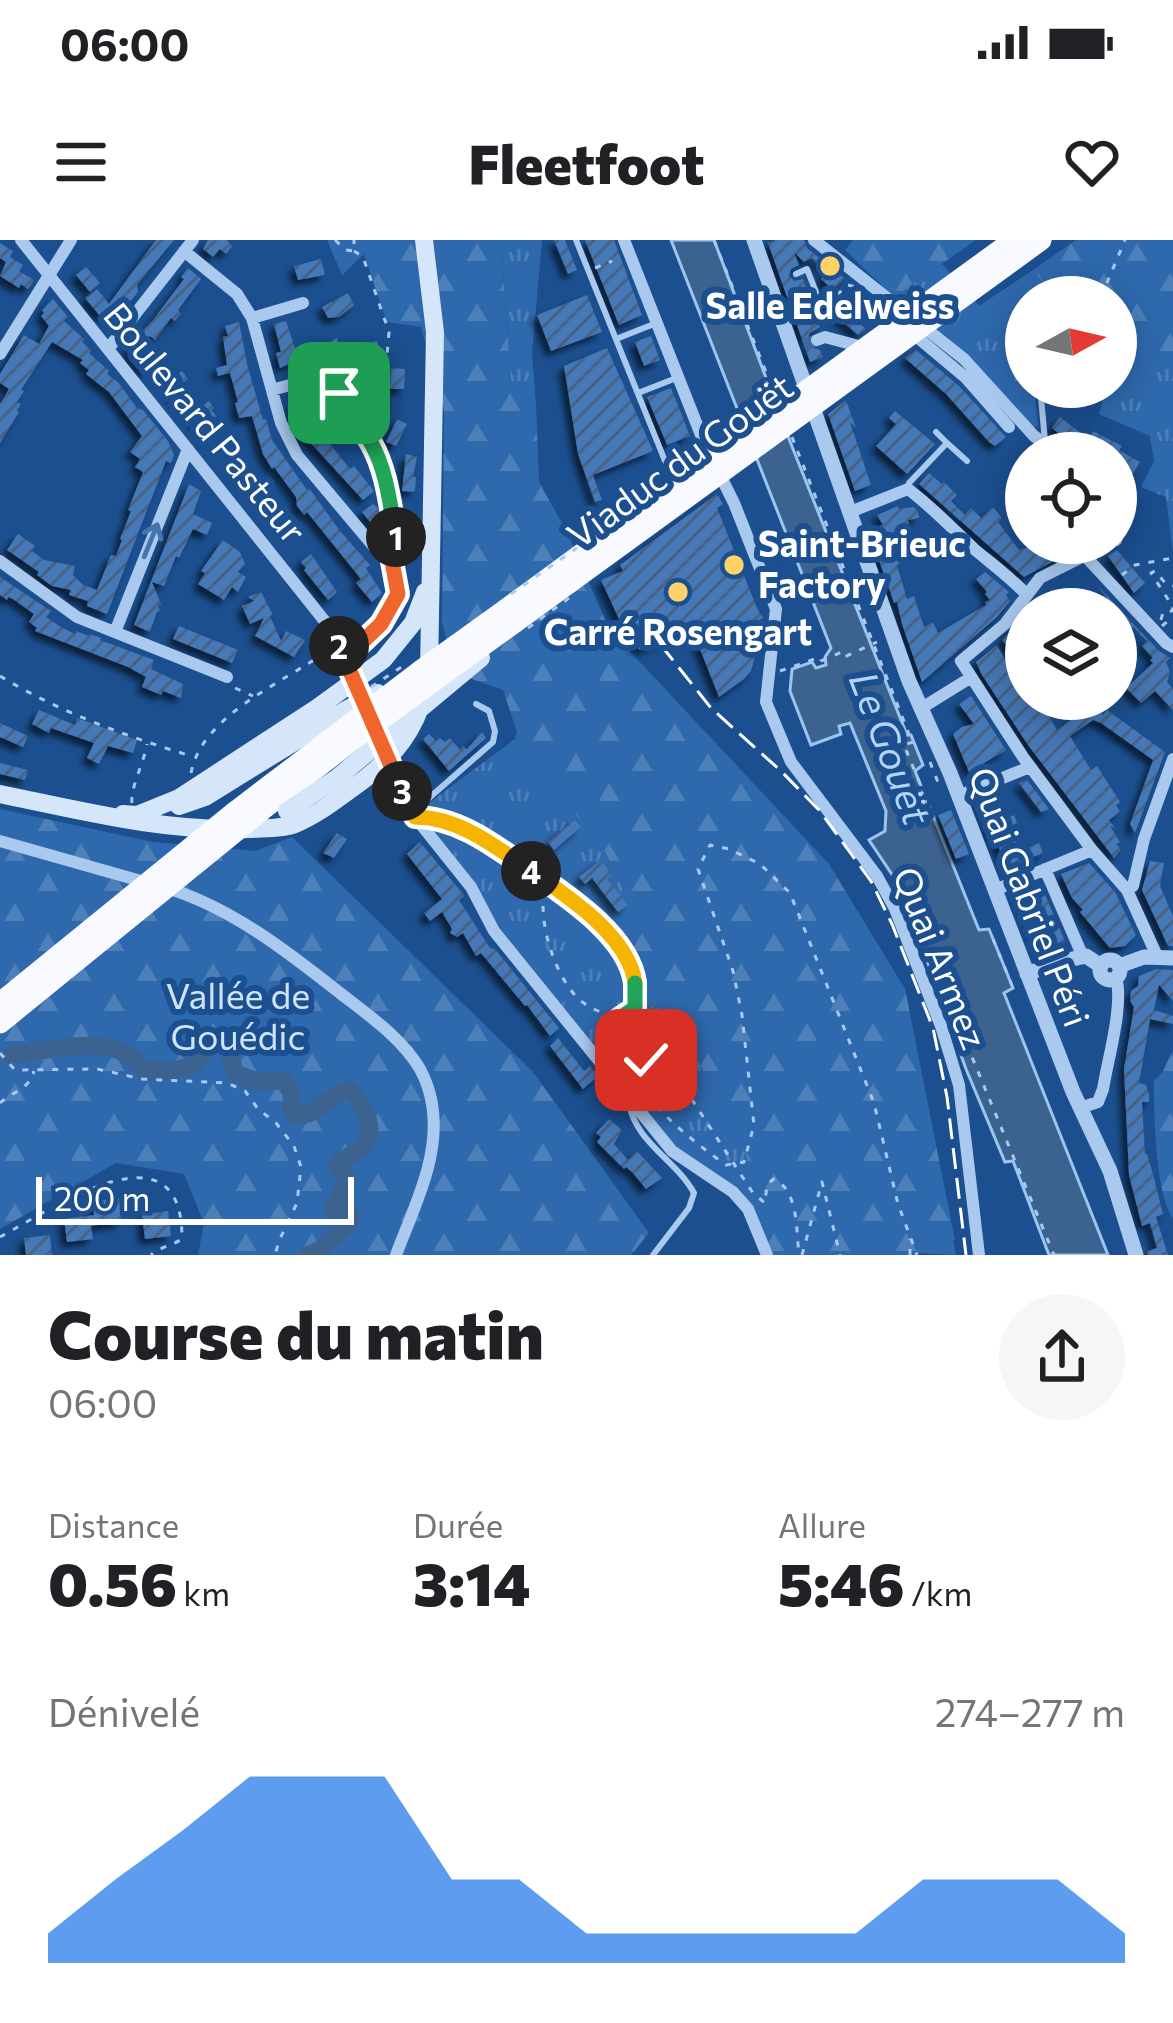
<!DOCTYPE html>
<html lang="fr">
<meta charset="utf-8">
<style>
body{margin:0;font-family:Commissioner,sans-serif;background:#f6f6f6;color:#202124;height:100vh;display:flex;flex-direction:column;font-size:45px;white-space:nowrap}
*{box-sizing:border-box;margin:0}
p{font-size:39px;color:#757577}
.icon{flex:none;width:66px;height:66px;fill:none;stroke:currentColor;stroke-width:2;stroke-linecap:round;stroke-linejoin:round}
.map{position:relative;height:1015px;overflow:hidden}
.panel{display:flex;flex-direction:column;background:#fff;flex:1}
.panel>*{flex:none}
.needle{width:78px;rotate:82deg}
.tools{position:absolute;left:1005px;top:36px;display:grid;gap:24px}
.tools a{display:grid;place-items:center;width:132px;height:132px;border-radius:50%;background:#fff;box-shadow:0 6px 30px #0003;font-size:60px}
.scale{position:absolute;left:36px;bottom:30px;width:318px;box-sizing:border-box;padding-left:12px;border:6px solid #fff;border-top:0;font-size:33px;line-height:42px;white-space:nowrap;color:#fff;-webkit-text-stroke:9px #1b4f8f;paint-order:stroke}
.pin{position:absolute;display:grid;place-items:center;width:102px;height:102px;color:#fff;margin:-51px;border-radius:24px;box-shadow:0 6px 18px #0006}
.km{position:absolute;width:60px;height:60px;margin:-30px;border-radius:50%;background:#222;color:#fff;font-size:33px;line-height:60px;text-align:center}
.round{display:grid;place-items:center;flex:none;width:126px;height:126px;border-radius:63px;background:#f6f6f6}
.summary{display:flex;align-items:center;justify-content:space-between;height:204px;padding:0 48px}
h1{font-size:66px;font-weight:800;line-height:90px}
.figures{display:grid;grid-template-columns:repeat(3,1fr);gap:18px;height:204px;padding:12px 48px}
.figures div{display:grid;align-content:center}
.figures b{font-size:60px;font-weight:800}
.figures small{font-size:33px;font-weight:400}
.figures p{font-size:33px}
.chart{height:336px;padding:24px 48px}
.chart p{display:flex;justify-content:space-between}
.chart svg{width:100%;height:216px;margin-top:12px;fill:#1a73e8;opacity:.7}
.status{display:flex;justify-content:space-between;align-items:center;height:84px;padding:0 60px;background:#fff;direction:ltr}
.status svg{height:33px;fill:currentColor}
header{display:flex;justify-content:space-between;align-items:center;height:156px;padding:0 48px;background:#fff;font-size:54px;font-weight:800}
.map>svg:first-child{display:block}
.grass{fill:url(#grass-tufts)}
.forest{fill:url(#forest-firs)}
.water{fill:#3c6290;stroke:#9cc4f0;stroke-width:3}
.lines{fill:none;stroke-linecap:round;stroke-linejoin:round}
.river{stroke:#3c6290;stroke-width:18}
.building{fill:url(#building-hatch);filter:url(#shadow)}
.minor-tunnel{stroke:#3d69a0;stroke-width:12;stroke-dasharray:12 6;stroke-linecap:butt}
.path{stroke:#a9c9ee;stroke-width:3;stroke-dasharray:6 9;stroke-linecap:butt}
.service{stroke:#a9c9ee;stroke-width:6}
.minor{stroke:#a9c9ee;stroke-width:12}
.tertiary{stroke:#a9c9ee;stroke-width:15}
.secondary{stroke:#d6e6fa;stroke-width:18}
.trunk{stroke:#f8faff;stroke-width:21}
.rail{stroke:#fff;stroke-width:3;stroke-dasharray:21 9;stroke-linecap:butt}
.path-bridge{stroke:#a9c9ee;stroke-width:3;stroke-dasharray:6 9;stroke-linecap:butt}
.minor-bridge{stroke:#a9c9ee;stroke-width:12}
.secondary-bridge{stroke:#d6e6fa;stroke-width:18}
.trunk-bridge{stroke:#f8faff;stroke-width:21}
.oneway{stroke:#4674ac}
.split-1-casing{stroke:#fff;stroke-width:24}
.split-2-casing{stroke:#fff;stroke-width:24}
.split-3-casing{stroke:#fff;stroke-width:24}
.split-4-casing{stroke:#fff;stroke-width:24}
.split-5-casing{stroke:#fff;stroke-width:24}
.split-6-casing{stroke:#fff;stroke-width:24}
.split-1{stroke:#22a559;stroke-width:15}
.split-2{stroke:#f0652b;stroke-width:15}
.split-3{stroke:#f0652b;stroke-width:15}
.split-4{stroke:#f5b400;stroke-width:15}
.split-5{stroke:#f5b400;stroke-width:15}
.split-6{stroke:#22a559;stroke-width:15}
.poi-dot{fill:#ffd166;stroke:#1b4f8f;stroke-width:4.5}
.labels{text-anchor:middle;stroke-width:12;stroke-linejoin:round;paint-order:stroke}
.poi-label{font-size:36px;font-weight:bold;fill:#fff;stroke:#1b4f8f}
.street-label{font-size:36px;fill:#fff;stroke:#1b4f8f}
.park-label{font-size:36px;fill:#cfe3fa;stroke:#1b4f8f}
.water-label{font-size:39px;font-style:italic;fill:#b5d3f5;stroke:#1b4f8f}
</style>
<div class="status"><b>06:00</b><svg viewBox="0 0 49 12"><path d="M0 12V9h3v3zM5 12V6h3v6zM10 12V3h3v9zM15 12V0h3v12zM26 1h20v11H26zM47 4h2v5h-2z"/></svg></div>
<header><svg class="icon" aria-label="menu" viewBox="0 0 24 24"><path d="M4 6h16M4 12h16M4 18h16"/></svg>Fleetfoot<svg class="icon" aria-label="heart" viewBox="0 0 24 24"><path d="M12 20l-8-8c-3-5 5-10 8-4 3-6 11-1 8 4z"/></svg></header>
<div class="map">
<svg width="1173" height="1015" viewBox="0 0 1173 1015">
<defs>
<pattern id="grass-tufts" width="24" height="20" patternUnits="userSpaceOnUse" patternTransform="scale(3)"><rect width="24" height="20" fill="#2e69ad"/><path d="M3 7l-1-3M5 7V3M7 7l1-3M15 17l-1-3M17 17v-4M19 17l1-3" fill="none" stroke="#4d80b9"/></pattern>
<pattern id="forest-firs" width="22" height="20" patternUnits="userSpaceOnUse" patternTransform="scale(3)"><rect width="22" height="20" fill="#2e69ad"/><path d="M5 1l3.5 6h-7zM16 11l3.5 6h-7z" fill="#4d80b9"/></pattern>
<pattern id="building-hatch" width="6" height="6" patternUnits="userSpaceOnUse" patternTransform="scale(3)"><rect width="6" height="6" fill="#4478b7"/><path d="M-1 1l2-2M0 6l6-6M5 7l2-2" fill="none" stroke="#486282"/></pattern>
<filter id="shadow"><feDropShadow dx="-5.5" dy="5.5" stdDeviation="3" flood-color="#0009"/></filter>
</defs>
<rect width="100%" height="100%" fill="#1b4f8f"/>
<path class="grass" d="M327,0H359L364,14L342,35Z
M501,0H542L532,113L536,164L511,144Z
M942,24L979,66L1033,30L1055,57H1026V147H1034L1038,186L1032,189L894,57Z
M1116,102L1163,121H1173V312L1166,257L1141,247L1154,221L1150,196L1099,174L1106,147H1116Z
M522,473L905,749L956,1015L917,1013L916,1015H770L757,974L739,950L704,929L672,905L502,693L473,640L428,584L431,573L426,565L515,499Z"/>
<path class="forest" d="M359,0H501L511,144L536,164L539,242L568,294L609,389L829,624L905,749L955,1000L914,1015H770L757,974L743,897L625,700L638,671L604,610L515,499L517,492L503,450L455,433L442,382L444,170L421,87L387,82Z
M853,0H976L894,57L845,10Z
M1076,0H1173V121L1163,122L1116,102V57H1055L1033,30Z
M0,569L153,602L255,611L292,597L533,832L649,993L631,1015H198L204,983L184,934L116,923L0,989Z
M1173,810V978C1155,954 1154,872 1154,840L1162,833Z"/>
<path class="water" d="M671,0H714L791,204L907,495H911L923,525L915,531L979,690L989,689L1013,748L1004,753L1108,1015H1049L1013,921L1005,922L966,829L901,648L869,600L885,591L886,571L850,483L839,486L841,494L811,505L790,451L792,429L812,422L816,428L826,425L825,417L831,408Z"/>
<g class="lines">
<path class="river" d="M10,815C47,811 121,790 142,829C156,833 180,832 193,824C201,819 206,808 211,799L217,797L225,799L235,833L254,841H284L292,853L291,868L297,876C320,875 327,854 349,850C363,863 379,890 362,907C353,916 344,916 337,926L347,940L333,971H346L350,974V982L320,1010L308,1015"/>
</g>
<path class="building" d="M156,0H174L137,45L138,52L114,82L102,73L100,76L85,58L97,49L109,64Z
M208,0H227L232,6L226,14L220,9L213,17L203,9Z
M554,0H565L577,30L568,34Z
M585,0H614L642,75L619,85Z
M776,0H804L807,8L844,38L833,50L821,39L827,32L812,18L804,22L794,12L799,25L791,29L789,36L794,41L803,39L820,87L810,93L807,99L810,107L820,110L823,117L810,122L768,3Z
M0,3L13,11L10,17L23,25L19,31L34,40L28,49L21,44L19,48L0,36L6,22L0,18Z
M321,19L325,35L298,40L294,26Z
M86,27L100,43L90,52L76,35Z
M188,28L201,39L178,70L181,73L175,81L171,78L155,100L150,96L141,108L155,124L144,132L129,113V105L153,80L184,39L181,37Z
M348,53L354,65L339,77L328,78L322,67Z
M587,55L602,92L551,111L537,75Z
M827,55L866,89L858,95L818,60Z
M53,59L68,77L64,81L84,99L82,102L91,110L89,113L109,131L107,134L118,142L137,168L143,170L168,201L174,215L171,223L166,221L107,374L87,366L88,361L69,355L71,350L52,346L37,335L39,332L7,310L18,294L35,306L32,311L44,320L75,326L73,335L83,345L97,350L111,315L116,316L122,300L120,299L131,271L128,270L143,232L135,227L140,219L130,212L142,196L109,152L86,134L89,130L80,123L83,120L52,102L21,150L24,151L17,162L21,164L17,170L19,172L0,203V164L9,149L0,143V134L24,95L39,104L49,86L41,76L44,73L42,70Z
M286,81L295,108L300,106L304,118L280,128L276,113L281,112L274,84Z
M239,82L247,124L263,180L266,179L272,200L307,250L309,248L340,291L370,325L366,328L382,353L372,362L356,343L361,339L307,272L304,275L297,266L296,257L274,227L272,229L263,214L252,176L239,178L235,163L238,162L230,133L218,136L216,128L227,125L223,97L228,96L225,86Z
M651,96L660,120L644,126L635,102Z
M337,98L342,116L323,121L319,107Z
M377,101L380,111L373,113L378,131L366,135L361,117L358,118L355,107Z
M607,108L653,211L593,235L602,260L595,262L578,214L564,126Z
M916,110L959,146L1006,197L995,206L989,202L946,154L905,118Z
M391,128L405,129L404,149H390Z
M182,131L188,139L183,143L202,166L209,161L214,168L211,170L216,176L200,188L165,145L167,144L164,140L173,133L175,137Z
M671,148L690,196L667,205L647,157Z
M376,151L382,164L364,176L356,163Z
M332,153L337,170L309,177L322,202L326,199L350,229L354,226L374,251L363,260L298,189L292,165Z
M846,160L856,188L850,182L871,245L855,251L828,174Z
M895,171L935,204L907,234L876,206L896,184L889,178Z
M1060,177L1083,195L1085,192L1091,195L1093,191L1122,206L1119,210L1140,222L1133,234L1116,226V213H1095L1068,201L1052,188Z
M397,179L407,184L396,206L386,202Z
M406,214L417,217L413,237H416L415,252L402,251Z
M929,233L942,244L944,242L957,255L951,261L965,275L971,268L981,278L993,267L1002,278L998,282L1019,310L1040,303H1087L1024,337L919,244Z
M189,244L201,251L193,274L212,283L207,295L193,289L179,318L176,316L164,346L152,342L161,364L158,366L160,371L157,372L150,392L134,385Z
M717,254L723,264L717,268L757,368L763,378L759,380L757,409L751,431L744,439L719,457L692,389L640,410L625,392L601,340L623,331L620,325Z
M373,264L384,273L385,279L374,287L362,272Z
M898,266L899,269L913,267L918,271L919,278L908,280L910,294L905,295L909,311L898,314L901,323L897,325L907,359L914,356L924,387L933,382L938,393L986,365L985,362L990,360L985,354L987,352L976,339L985,332L1009,352L1006,355L1010,361L997,377L922,442L902,384L897,362L894,363L868,289L883,285L877,275Z
M223,300L240,312L245,324L238,332L246,337L238,352L232,347L224,360L198,344L205,333L201,331Z
M1117,310L1145,343L1134,353L1108,316Z
M311,314L337,352L328,360L304,330L306,328L301,322Z
M0,337L51,371L46,377L61,387L75,394L76,391L89,396L90,394L101,398L100,400L154,420L151,429L183,444L181,458L163,451L161,455L142,447L146,437L128,427L35,391L37,388L29,382L34,374L13,359L8,357L7,360L0,355Z
M1097,345L1158,410L1170,418L1166,422L1170,432L1167,442L1173,449V470L1155,451L1141,463L1126,448L1153,423L1150,420L1153,418L1142,406L1147,401L1133,387L1130,389Z
M261,352L273,375L270,376L281,401L286,391L305,400L294,417L255,396L264,378L250,384L242,366L254,361L248,357Z
M1021,381L1026,386V405L1014,414L1002,400Z
M179,386L238,410L232,423L173,399Z
M997,405L1026,459H1030L1033,463L1039,459H1059L1044,468L1057,490L1094,463L1103,475L1107,470L1165,512L1135,593L1130,584L1153,520L1101,483L1093,480L1070,496L1091,530L1097,526L1120,562L1116,565L1120,572L1109,580L1115,588L1110,586L1120,602L1116,604L1121,609L1114,618L1028,505L982,435L976,422Z
M971,456L1006,510L969,532L953,494L962,487L974,484L959,464Z
M39,470L75,485L77,478L137,500L133,513L108,506L99,524L87,518L94,503L51,488L49,493L32,484Z
M0,483L28,496L23,507L0,497Z
M482,492L486,498L449,531L423,499L429,494L436,501L440,498L445,502L450,498L460,510L463,506L467,509Z
M0,523L28,530L25,540L0,534Z
M1027,540L1049,569L1041,572L1019,543Z
M997,552L1007,578L1014,575L1017,583L1010,586L1020,611L1039,603L1043,613L1007,628L993,593L990,594L987,588L990,586L979,559Z
M951,570L969,614L956,619L938,575Z
M575,580L581,587L554,610L548,602Z
M337,593L347,599L334,618L323,613Z
M420,602L462,653L464,656L459,660L490,708L495,709L559,788L550,796L527,765L525,766L481,713L476,716L463,693L457,697L450,693L452,689L442,672L430,681L424,673L442,659L407,614Z
M601,620L612,635L607,639L628,665L618,672L592,638L585,644L579,637Z
M1150,621L1164,623L1160,646L1173,676V706H1168L1142,650Z
M1089,623L1115,652L1136,695L1125,706L1110,708L1080,672L1083,670L1072,658L1061,634Z
M1040,643L1065,701L1040,710L1017,652Z
M1156,729L1173,730V761L1159,745L1154,770L1173,776V784L1150,779L1139,843L1146,845L1149,855V862H1142L1145,914H1147L1153,934L1163,974L1156,977L1168,1015H1148L1147,1011L1157,1008L1150,983L1142,986L1129,935L1124,829L1134,767L1130,761L1131,751L1138,746L1139,736Z
M655,764L672,787L673,793L662,803L646,771Z
M635,779L658,805L649,812L643,809L626,786Z
M558,798L584,831L590,826L598,836L583,849L550,806Z
M609,879L622,890L614,904L628,920L637,911L662,938L646,949L633,933L626,927L624,929L597,902L601,897L596,893Z
M119,958L122,982L91,986L93,999L67,1002L64,979L94,975L93,961Z
M168,971L171,996L145,999L142,975Z
M50,995L52,1015H26L24,998Z"/>
<g class="lines">
<path class="minor-tunnel" d="M804,105L817,100"/>
<path class="path" d="M335,0L346,10L354,11V0
M714,0L775,155
M354,11L363,17L389,92L385,138L380,143L363,145L357,141
M595,28L612,21
M824,48L832,55L839,53L848,45L856,47
M857,49C850,56 850,63 852,72L858,76
M1101,57L1125,0
M344,143C334,166 359,183 370,202C389,232 391,270 398,305L392,314
M792,197L909,494
M1122,335L1135,325L1173,318
M1161,380L1163,372L1172,371L1173,367L1151,333L1155,331L1166,344L1173,346
M1162,386L1173,377
M349,401L357,407L381,384L398,354L391,316
M780,431L820,417L821,421
M0,436C59,472 126,496 191,516
M235,448L253,456
M913,502L904,505L930,568
M930,522L941,550
M191,533C202,475 283,443 327,411
M132,563C130,548 144,523 147,504
M550,644C580,665 615,692 631,725C635,733 635,744 637,753L608,775
M901,648L952,775
M544,651C539,683 553,729 574,754C583,765 595,770 608,775C626,846 669,884 726,925L744,922L754,885L742,775L733,731L698,629L710,605L729,609L760,624L790,653L874,863L898,964L917,1015
M993,699L1013,748
M636,755L635,768L619,778L621,789L646,820H666L753,953L765,963L767,944L774,939C799,951 796,990 799,1015
M955,776L1054,1015
M0,813L15,830L97,829L142,839L227,843L245,851L258,869L276,883L294,906L301,927L297,963L279,1001L275,1015
M0,863C13,851 29,850 34,831
M0,997C52,969 183,878 182,999C171,1006 160,1007 151,1015
M802,1015L822,942L840,1015
M910,1015V999"/>
<path class="service" d="M576,0L665,221
M796,34L807,29L816,52
M616,99L654,84
M1040,147L1045,201
M638,153L679,137
M936,192L947,203
M908,247L909,243L947,203L967,221
M413,572L493,502L495,491L489,471L476,464
M417,577C465,577 508,615 546,641
M629,863C635,902 676,920 694,953L689,968L653,1015"/>
<path class="minor" d="M21,0L331,389L339,405
M624,0L705,205L734,263L776,369L766,462L791,522L877,636L895,669L941,786L959,845L979,1015
M814,0L964,119L1034,196L1058,213
M184,11L237,54L252,78L281,183L297,215L380,314
M252,78L303,63
M910,99L917,97L966,138L1009,187
M817,100L825,97L866,108
M108,109L193,0
M0,114L71,0
M272,150L336,132L348,134
M1116,264L1123,280L1116,300
M850,272L908,249C932,267 952,288 974,309C992,324 1010,337 1026,354
M1110,303L1040,338L1005,384L961,421L1023,517L1092,610L1127,650L1157,716
M1086,317L1166,403L1173,407
M0,321L77,377L227,437
M115,392L188,209
M920,469L970,438
M396,539L415,577L471,647L494,691L672,911L733,952L748,969L767,1015
M958,556L1030,527
M0,601L148,643
M1045,629L1083,717
M167,648C232,668 288,712 340,753C368,775 402,798 420,829C426,840 430,852 432,864C441,916 414,967 396,1015
M995,650L1092,610
M1127,650L1133,646L1144,599L1173,519
M1080,868L1098,862L1103,849C1108,818 1124,765 1116,737"/>
<path class="tertiary" d="M754,0L909,441L950,533L1073,852L1110,931L1136,1015
M1100 730a10 10 0 1 1 20 0a10 10 0 1 1-20 0Z
M1119,726L1144,717L1173,718
M1027,734L1059,722L1086,716L1101,726"/>
<path class="secondary" d="M424,0L435,92L429,432
M0,554C83,571 164,592 249,589C264,588 282,589 295,584C315,576 333,562 351,549C383,527 408,502 421,465
M179,566L205,557L346,470L378,453
M123,574L137,575L179,558L317,468L383,420L413,383L425,352"/>
<path class="trunk" d="M505,370L591,307
M514,383L569,343
M262,570L358,496
M236,571L420,431"/>
<path class="rail" d="M660,404L711,468L781,531L819,570L871,641L892,684L933,788L947,857L966,1015"/>
<path class="path-bridge" d="M511,354L577,308
M528,388L569,358
M821,421L842,412L844,417L877,402
M371,447L403,426"/>
<path class="minor-bridge" d="M339,405L396,539"/>
<path class="secondary-bridge" d="M287,571L337,538L481,418"/>
<path class="trunk-bridge" d="M591,307L1014,0
M569,343L1041,0
M420,431L505,370
M358,496L514,383
M0,763L236,571
M0,783L262,570"/>
</g>
<defs><path id="oneway-shaft" d="M-6 0H5M1.5-3L5.5 0L1.5 3" fill="none" stroke-width="1.6" stroke-linecap="round" stroke-linejoin="round" transform="scale(3)"/></defs>
<use class="oneway" href="#oneway-shaft" transform="translate(151 300) rotate(-68)"/>
<g class="lines">
<g class="split-1-casing">
<path id="split-1" d="M339,153C346,173 361,185 371,203C387,231 390,265 396,297"/>
</g>
<g class="split-2-casing">
<path id="split-2" d="M339,406L336,400H347L357,407L381,384L398,354L391,316L398,305L396,297"/>
</g>
<g class="split-3-casing">
<path id="split-3" d="M339,406L402,551"/>
</g>
<g class="split-4-casing">
<path id="split-4" d="M402,551L415,577C459,577 496,607 531,631"/>
</g>
<g class="split-5-casing">
<path id="split-5" d="M531,631C567,656 629,696 635,743"/>
</g>
<g class="split-6-casing">
<path id="split-6" d="M635,743V768L620,778L621,789L646,820"/>
</g>
<use href="#split-1" class="split-1"/>
<use href="#split-2" class="split-2"/>
<use href="#split-3" class="split-3"/>
<use href="#split-4" class="split-4"/>
<use href="#split-5" class="split-5"/>
<use href="#split-6" class="split-6"/>
</g>
<g class="poi-dot">
<circle cx="830" cy="26" r="12"/>
<circle cx="734" cy="325" r="12"/>
<circle cx="678" cy="352" r="12"/>
</g>
<g class="labels">
<g class="poi-label">
<text x="830" y="79">Salle Edelweiss</text>
<text x="758" y="317" text-anchor="start">Saint-Brieuc<tspan x="758" dy="41">Factory</tspan></text>
<text x="678" y="405">Carré Rosengart</text>
</g>
<g class="street-label">
<text transform="translate(205 183) rotate(51)" y="13">Boulevard Pasteur</text>
<text transform="translate(680 221) rotate(-36)" y="13">Viaduc du Gouët</text>
<text transform="translate(1029 657) rotate(69)" y="13">Quai Gabriel Péri</text>
<text transform="translate(940 718) rotate(68)" y="13">Quai Armez</text>
</g>
<g class="park-label">
<text x="238" y="769">Vallée de<tspan x="238" dy="41">Gouédic</tspan></text>
</g>
<g class="water-label">
<text transform="translate(890 508) rotate(69)" y="14">Le Gouët</text>
</g>
</g>
</svg>
<div class="tools">
<a><svg class="needle" viewBox="-14 -14 28 28"><path d="M0-13l5 13h-10z" fill="#e53935"/><path d="M0 13l5-13h-10z" fill="#757577"/></svg></a>
<a><svg class="icon" aria-label="locate" viewBox="0 0 24 24"><circle cx="12" cy="12" r="6"/><path d="M12 2v4M12 18v4M2 12h4M18 12h4"/></svg></a>
<a><svg class="icon" aria-label="layers" viewBox="0 0 24 24"><path d="M12 4l9 5-9 5-9-5zM3 14l9 5 9-5"/></svg></a>
</div>
<div class="scale">200 m</div>
<div class="pin" style="left:339px;top:153px;background:#1e9e55"><svg class="icon" aria-label="arrive" viewBox="0 0 24 24"><path d="M6 21V4h12l-3 4 3 4H6"/></svg></div>
<div class="pin" style="left:646px;top:820px;background:#d93025"><svg class="icon" aria-label="check" viewBox="0 0 24 24"><path d="M5 12l5 5 9-10"/></svg></div>
<b class="km" style="left:396px;top:297px">1</b>
<b class="km" style="left:339px;top:406px">2</b>
<b class="km" style="left:402px;top:551px">3</b>
<b class="km" style="left:531px;top:631px">4</b>
</div>
<section class="panel">
<div class="summary"><div><h1>Course du matin</h1><p>06:00</p></div><a class="round"><svg class="icon" aria-label="share" viewBox="0 0 24 24"><path d="M12 15V3M7 8l5-5 5 5M5 13v7h14v-7"/></svg></a></div>
<div class="figures">
<div><p>Distance</p><b>0.56<small> km</small></b></div>
<div><p>Durée</p><b>3:14</b></div>
<div><p>Allure</p><b>5:46<small> /km</small></b></div>
</div>
<div class="chart"><p><span>Dénivelé</span>274–277 m</p>
<svg viewBox="0 0 160 44" preserveAspectRatio="none"><path d="M0 44V38L10 27L20 17L30 6L40 6L50 6L60 27L70 27L80 38L90 38L100 38L110 38L120 38L130 27L140 27L150 27L160 38V44z"/></svg>
</div>
</section>
